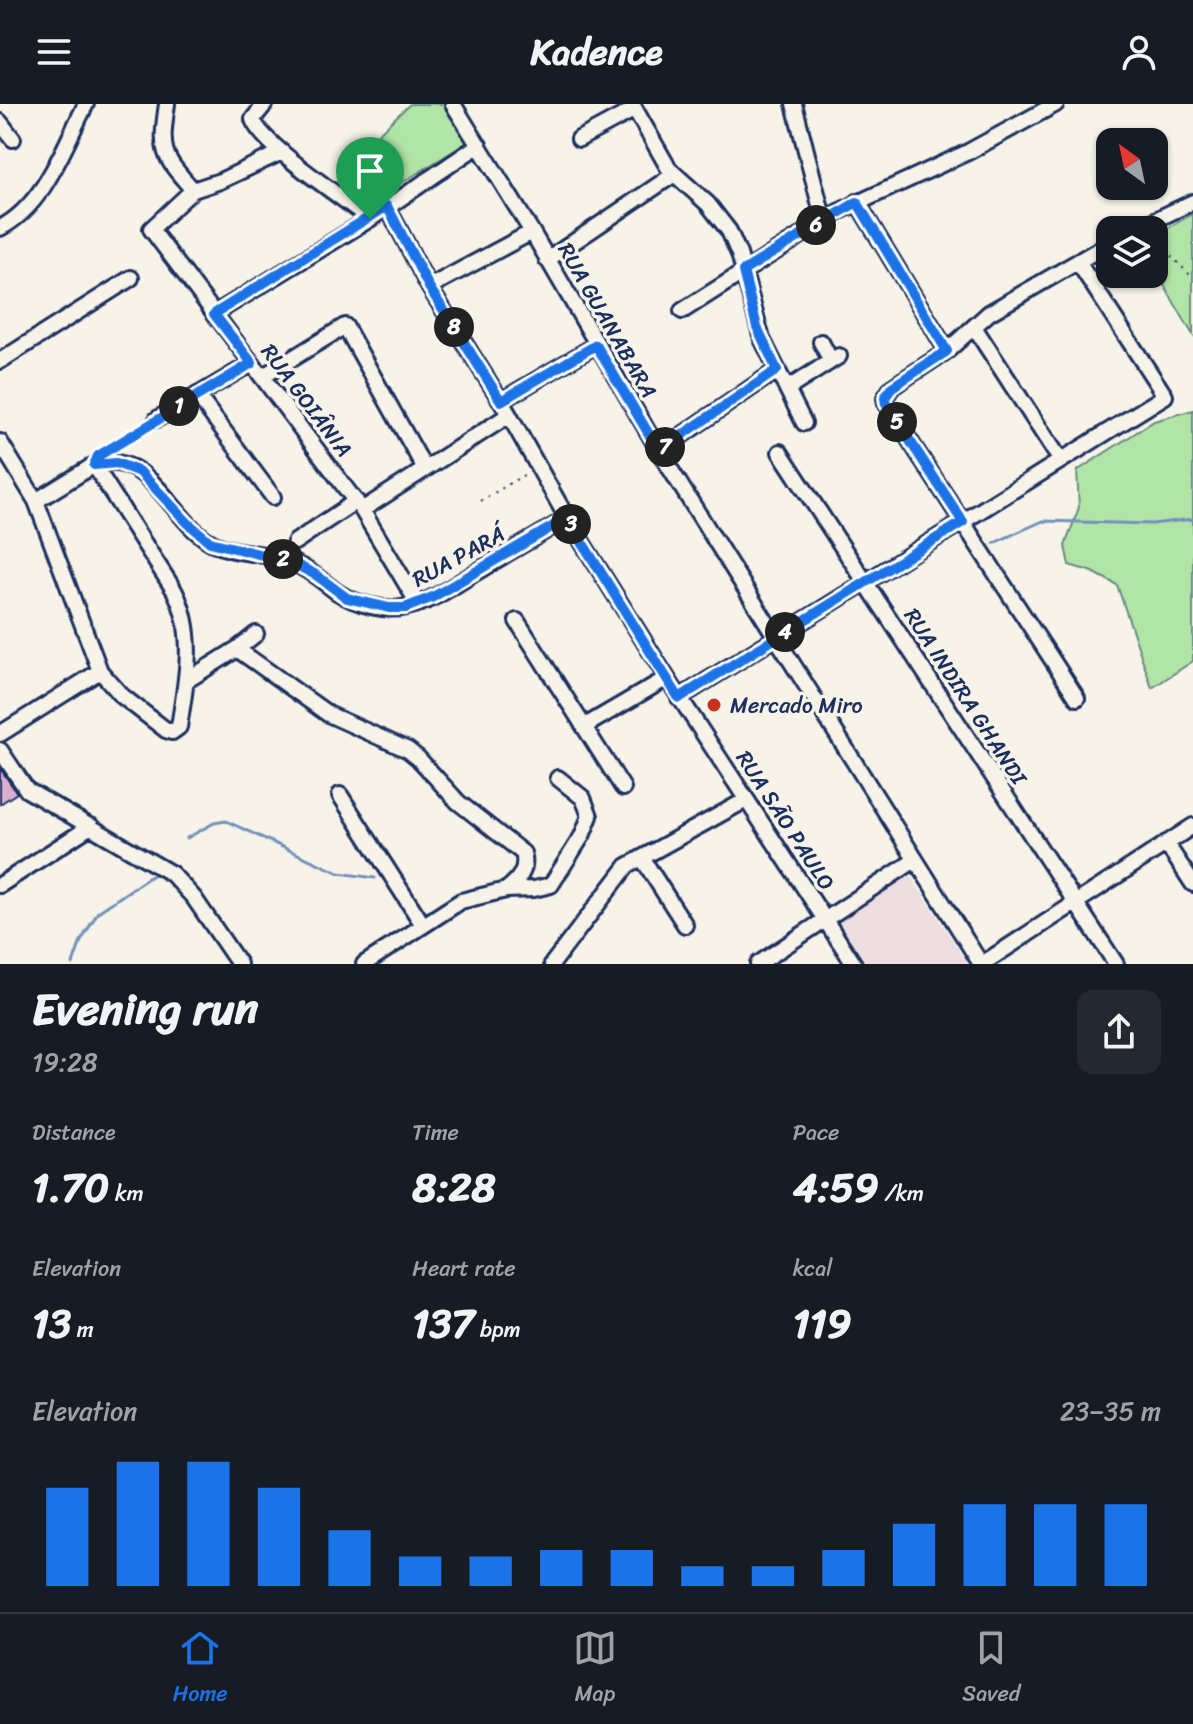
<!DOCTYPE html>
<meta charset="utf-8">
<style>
body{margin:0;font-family:Sriracha,sans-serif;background:#242831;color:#f1f3f6;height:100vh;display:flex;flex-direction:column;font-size:30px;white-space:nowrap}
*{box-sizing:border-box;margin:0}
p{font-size:26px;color:#9ea1a6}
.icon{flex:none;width:44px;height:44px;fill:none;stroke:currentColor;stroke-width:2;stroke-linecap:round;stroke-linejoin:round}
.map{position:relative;height:860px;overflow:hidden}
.details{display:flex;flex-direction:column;background:#171b24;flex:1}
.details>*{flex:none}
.needle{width:52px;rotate:327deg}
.tools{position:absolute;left:1096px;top:24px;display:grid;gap:16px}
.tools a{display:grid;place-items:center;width:72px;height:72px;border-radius:16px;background:#171b24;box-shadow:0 2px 6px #0004;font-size:40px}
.pin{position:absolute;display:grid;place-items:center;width:68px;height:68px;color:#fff;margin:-82px -34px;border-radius:50% 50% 50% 0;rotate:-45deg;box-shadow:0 0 8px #0007}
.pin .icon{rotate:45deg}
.km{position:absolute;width:40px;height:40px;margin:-20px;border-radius:50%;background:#222;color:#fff;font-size:22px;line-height:40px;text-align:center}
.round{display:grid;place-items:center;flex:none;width:84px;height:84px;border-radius:16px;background:#242831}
.headline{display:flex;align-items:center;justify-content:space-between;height:136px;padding:0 32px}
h1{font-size:44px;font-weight:800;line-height:60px}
.stats{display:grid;grid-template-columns:repeat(3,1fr);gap:12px;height:136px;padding:8px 32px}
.stats div{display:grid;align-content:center}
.stats b{font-size:40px;font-weight:800}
.stats small{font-size:22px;font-weight:400}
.stats p{font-size:22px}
.chart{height:224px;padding:16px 32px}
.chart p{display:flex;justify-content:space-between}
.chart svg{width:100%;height:144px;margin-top:8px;stroke:#1a73e8;stroke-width:6}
header{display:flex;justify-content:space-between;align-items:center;height:104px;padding:0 32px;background:#171b24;font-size:36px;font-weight:800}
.menu{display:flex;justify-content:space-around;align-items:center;height:112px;border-top:2px solid #363941;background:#171b24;font-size:22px;color:#9ea1a6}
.menu a{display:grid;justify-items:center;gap:4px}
.menu .current{color:#1a73e8}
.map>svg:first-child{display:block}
.built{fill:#eedee1}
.green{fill:#b1e5a7;stroke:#668a82;stroke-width:2}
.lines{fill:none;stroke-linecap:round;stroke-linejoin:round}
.stream{stroke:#7391ba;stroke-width:3}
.building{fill:#daaed1;stroke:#1b2f5e;stroke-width:2}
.minor-casing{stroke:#1b2f5e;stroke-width:20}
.path{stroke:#1b2f5e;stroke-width:2;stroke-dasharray:2 6;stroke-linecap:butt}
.minor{stroke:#f7f3e8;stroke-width:14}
.route-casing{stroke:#fff;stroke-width:16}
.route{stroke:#1a73e8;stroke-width:10}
.poi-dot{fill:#c8321e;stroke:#f7f3e8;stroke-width:3}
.labels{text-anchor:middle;stroke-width:7;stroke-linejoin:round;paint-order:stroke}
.street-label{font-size:22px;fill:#1b2f5e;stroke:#f7f3e8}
.poi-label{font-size:22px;fill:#1b2f5e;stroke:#f7f3e8;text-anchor:start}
</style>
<header><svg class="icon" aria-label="menu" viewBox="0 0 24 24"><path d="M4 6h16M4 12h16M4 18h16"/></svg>Kadence<svg class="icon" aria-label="person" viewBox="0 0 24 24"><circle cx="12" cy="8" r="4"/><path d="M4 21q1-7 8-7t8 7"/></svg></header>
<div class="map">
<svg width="1193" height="860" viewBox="0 0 1193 860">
<rect width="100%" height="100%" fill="#f7f3e8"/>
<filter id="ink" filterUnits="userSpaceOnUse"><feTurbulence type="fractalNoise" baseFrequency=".0125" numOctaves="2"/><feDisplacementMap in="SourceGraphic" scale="16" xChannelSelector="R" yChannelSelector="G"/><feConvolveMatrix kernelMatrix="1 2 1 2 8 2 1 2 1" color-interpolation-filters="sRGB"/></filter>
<g filter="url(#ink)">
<path class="built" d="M909,769L968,860H864L836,816Z"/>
<path class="green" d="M410,0H445L468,38L390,86L363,44Z
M1193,110V231L1154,164V132Z
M1193,306V557L1152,584L1117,481L1093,468L1069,461L1065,442L1079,403L1077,367L1154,317Z"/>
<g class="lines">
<path class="stream" d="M994,439L1043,417L1152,420L1193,415
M187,734L214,719L226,717L339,769L375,774
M73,860L81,837L98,808L154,770"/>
</g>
<path class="building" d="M0,664L17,689L0,700Z"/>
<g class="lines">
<g class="minor-casing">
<path id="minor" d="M167,0C160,48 162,51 193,86
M265,0L253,15C260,40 346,96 370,115
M453,0L532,128L659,347L981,860
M632,0L669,65L708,100L729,127L739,150L762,235L804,319
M794,0L824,117
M0,18L13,35
M579,35L635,5
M282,48L220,77L193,86L151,125L362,406L418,500
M857,98L947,247
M387,102L429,183L501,297L567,414L667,574L854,860
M0,124C45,101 64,42 86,0
M1134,126L1193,98
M547,156L673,71
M429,183L532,128
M682,207L838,108L968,48L1056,0
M214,210L370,115L479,41
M974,223L1061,357
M821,238L831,257
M0,257L131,174
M262,273L345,222L425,365
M787,285L839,252
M197,291L273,393
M501,297L596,241
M157,315L252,259
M0,338L36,397L100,567L122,592L166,626L172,628L179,623C186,577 197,529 174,486L94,361
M659,347L777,266
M780,348L1116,860
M36,397L94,361C149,344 170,414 209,437C230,450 267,448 291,458C309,465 322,477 337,488C355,500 386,508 407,503C431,498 453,482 473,470C504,451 536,433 567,414
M362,406L509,311
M295,438L356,397
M517,517L623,684
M237,545L256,530
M186,577L237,545L328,610L408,646L418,654L458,698L523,749C528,765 519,776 506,786
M679,594L1165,292L1078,158
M1077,594L886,300L885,294L892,283L947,247L989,209L1110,139
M585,622L667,574
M0,630L100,567
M0,646L27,686L172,770L194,794L239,860
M340,691L423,821
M1166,739L1193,780
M642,754L685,821
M0,781L91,722
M364,860L461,797L506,786L534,785L551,781L582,732L590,712L583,694L558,674
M552,860L627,762L746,696
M758,860L915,756
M982,860L1193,722"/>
</g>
<path class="path" d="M1154,135L1193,174
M107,346L146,322
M481,397L527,369"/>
<use href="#minor" class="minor"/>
</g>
</g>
<g class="lines" filter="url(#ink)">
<g class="route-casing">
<path id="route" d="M857,98L947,247L892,283L885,294L886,300L963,418L679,594L567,414L433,493L405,504H389L347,494L316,471L291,458L210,438L188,419L140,368L116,359L94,361L98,352L252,259L214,210L387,102L429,183L501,297L596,241L659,347L777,266L757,223L743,167Z"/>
</g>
<use href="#route" class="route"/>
</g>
<circle class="poi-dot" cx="714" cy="601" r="8"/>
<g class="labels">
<g class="street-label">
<text transform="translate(608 216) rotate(60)" y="8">RUA GUANABARA</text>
<text transform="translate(307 296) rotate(53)" y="8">RUA GOIÂNIA</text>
<text transform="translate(458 452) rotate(-29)" y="8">RUA PARÁ</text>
<text transform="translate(966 592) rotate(57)" y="8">RUA INDIRA GHANDI</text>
<text transform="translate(786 716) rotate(57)" y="8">RUA SÃO PAULO</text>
</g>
<g class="poi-label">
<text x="730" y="609">Mercado Miro</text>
</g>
</g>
</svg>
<div class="tools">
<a><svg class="needle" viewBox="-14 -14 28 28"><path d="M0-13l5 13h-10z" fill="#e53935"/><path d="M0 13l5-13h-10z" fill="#9ea1a6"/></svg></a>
<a><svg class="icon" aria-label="layers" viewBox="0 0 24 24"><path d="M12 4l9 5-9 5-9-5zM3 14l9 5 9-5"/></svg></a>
</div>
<div class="pin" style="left:370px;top:115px;background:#1e9e55"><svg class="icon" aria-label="arrive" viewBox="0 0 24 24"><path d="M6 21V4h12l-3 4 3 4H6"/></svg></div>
<b class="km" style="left:179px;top:302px">1</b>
<b class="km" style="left:283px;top:455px">2</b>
<b class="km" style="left:571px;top:420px">3</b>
<b class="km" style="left:785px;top:528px">4</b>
<b class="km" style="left:897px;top:318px">5</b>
<b class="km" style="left:816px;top:121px">6</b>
<b class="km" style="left:665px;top:343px">7</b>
<b class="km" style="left:454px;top:223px">8</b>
</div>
<section class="details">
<div class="headline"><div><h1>Evening run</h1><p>19:28</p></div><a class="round"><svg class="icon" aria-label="share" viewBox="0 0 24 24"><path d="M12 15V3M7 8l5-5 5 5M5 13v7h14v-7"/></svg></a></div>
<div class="stats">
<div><p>Distance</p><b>1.70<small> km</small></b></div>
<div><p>Time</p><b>8:28</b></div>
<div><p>Pace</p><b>4:59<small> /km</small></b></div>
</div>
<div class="stats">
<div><p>Elevation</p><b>13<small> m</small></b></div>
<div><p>Heart rate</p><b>137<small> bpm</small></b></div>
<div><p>kcal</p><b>119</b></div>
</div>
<div class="chart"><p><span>Elevation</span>23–35 m</p>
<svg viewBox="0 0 160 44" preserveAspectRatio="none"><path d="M5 44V14M15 44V6M25 44V6M35 44V14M45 44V27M55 44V35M65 44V35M75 44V33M85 44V33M95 44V38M105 44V38M115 44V33M125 44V25M135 44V19M145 44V19M155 44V19"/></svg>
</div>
</section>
<nav class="menu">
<a class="current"><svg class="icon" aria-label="home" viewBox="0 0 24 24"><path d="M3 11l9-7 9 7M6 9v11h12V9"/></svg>Home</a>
<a><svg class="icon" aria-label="map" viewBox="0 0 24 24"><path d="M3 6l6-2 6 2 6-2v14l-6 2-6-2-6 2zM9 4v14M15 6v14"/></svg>Map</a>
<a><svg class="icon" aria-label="saved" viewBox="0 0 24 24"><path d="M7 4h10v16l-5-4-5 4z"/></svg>Saved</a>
</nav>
